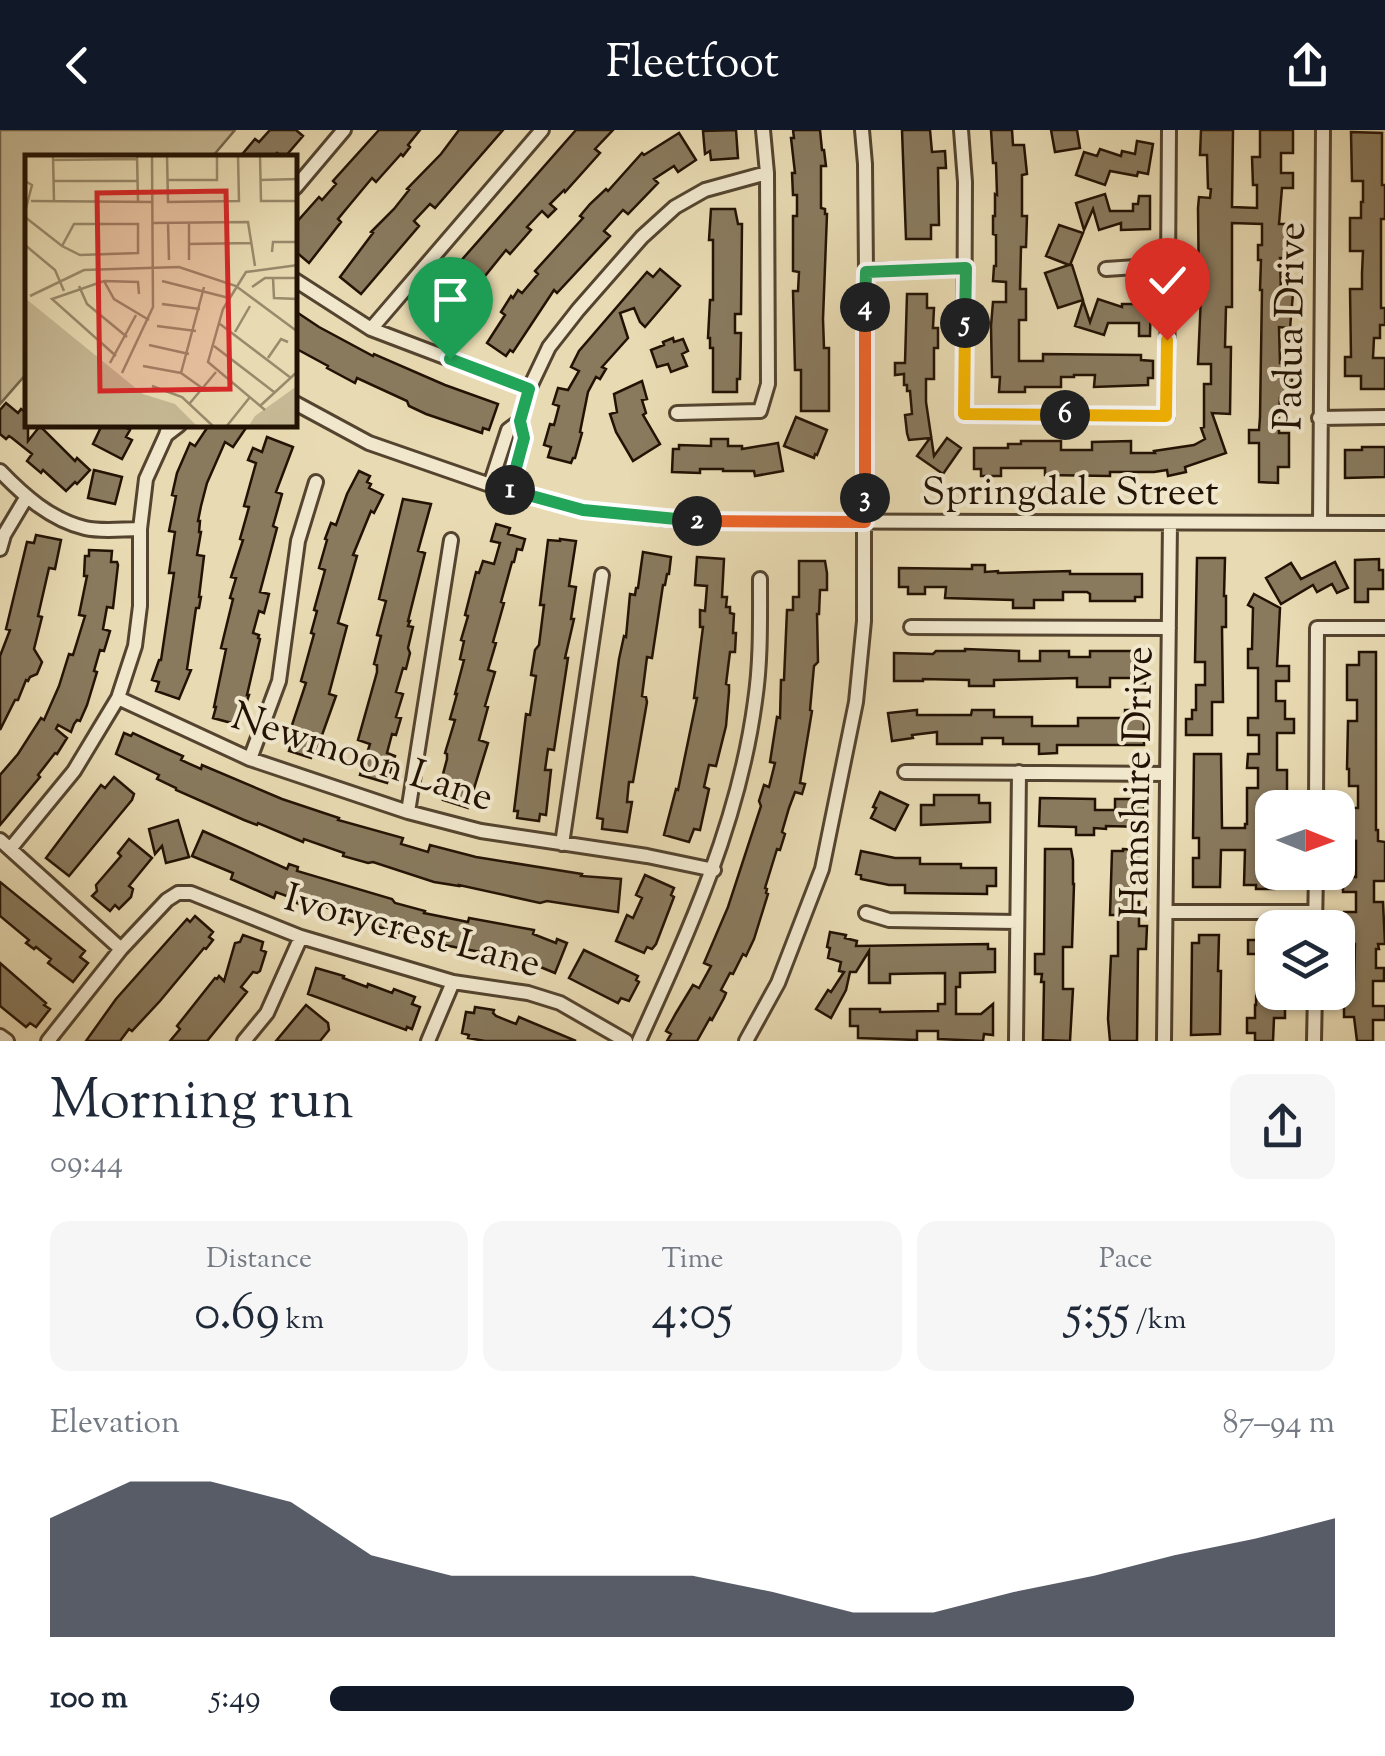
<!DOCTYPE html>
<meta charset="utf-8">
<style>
body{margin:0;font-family:"Sorts Mill Goudy",serif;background:#f6f6f7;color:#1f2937;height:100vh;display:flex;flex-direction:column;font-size:38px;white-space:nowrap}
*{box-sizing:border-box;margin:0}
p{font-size:32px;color:#747a83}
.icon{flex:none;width:55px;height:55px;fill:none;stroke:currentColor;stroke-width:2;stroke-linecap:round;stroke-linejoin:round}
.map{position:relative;height:911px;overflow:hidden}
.side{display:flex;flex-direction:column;background:#fff;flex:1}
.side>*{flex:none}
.needle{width:65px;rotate:91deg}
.controls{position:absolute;left:1255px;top:660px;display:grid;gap:20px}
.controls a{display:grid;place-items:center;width:100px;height:100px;border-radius:20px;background:#fff;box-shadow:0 2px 8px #0004;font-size:50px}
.pin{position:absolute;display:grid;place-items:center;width:85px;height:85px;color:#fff;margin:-102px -42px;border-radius:50% 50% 50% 0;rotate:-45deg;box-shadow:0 0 10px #0007}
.pin .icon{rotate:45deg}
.km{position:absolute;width:50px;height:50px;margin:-25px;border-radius:50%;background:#222;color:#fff;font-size:28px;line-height:50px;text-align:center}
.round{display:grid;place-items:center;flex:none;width:105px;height:105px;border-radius:20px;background:#f6f6f7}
.overview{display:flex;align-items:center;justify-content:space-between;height:170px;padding:0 50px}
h1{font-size:55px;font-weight:600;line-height:75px}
.metrics{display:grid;grid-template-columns:repeat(3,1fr);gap:15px;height:170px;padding:10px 50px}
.metrics div{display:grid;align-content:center;border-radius:20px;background:#f6f6f7;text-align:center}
.metrics b{font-size:50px;font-weight:600}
.metrics small{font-size:28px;font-weight:400}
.metrics p{font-size:28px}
.chart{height:280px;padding:20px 50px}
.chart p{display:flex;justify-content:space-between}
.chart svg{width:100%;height:180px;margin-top:10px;fill:#111827;opacity:.7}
ul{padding:0 50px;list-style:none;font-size:32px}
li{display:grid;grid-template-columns:160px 120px 1fr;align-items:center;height:75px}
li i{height:25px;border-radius:12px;background:#111827}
header{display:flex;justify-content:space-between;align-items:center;height:130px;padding:0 50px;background:#111827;color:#fff;font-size:45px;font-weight:600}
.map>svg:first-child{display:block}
.green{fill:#c6b894;stroke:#74654c;stroke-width:2.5}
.building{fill:#897a5e;stroke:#221203;stroke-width:2.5}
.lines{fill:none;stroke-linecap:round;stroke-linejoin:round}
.minor-casing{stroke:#54442f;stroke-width:18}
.minor{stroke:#f0e7cd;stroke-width:12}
.split-1-casing{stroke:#fff;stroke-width:20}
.split-2-casing{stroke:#fff;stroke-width:20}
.split-3-casing{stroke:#fff;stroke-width:20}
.split-4-casing{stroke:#fff;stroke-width:20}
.split-5-casing{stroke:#fff;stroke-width:20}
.split-6-casing{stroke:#fff;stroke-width:20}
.split-7-casing{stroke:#fff;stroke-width:20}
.split-1{stroke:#22a559;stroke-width:12}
.split-2{stroke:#22a559;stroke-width:12}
.split-3{stroke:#f0652b;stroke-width:12}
.split-4{stroke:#f0652b;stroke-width:12}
.split-5{stroke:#22a559;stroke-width:12}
.split-6{stroke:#f5b400;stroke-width:12}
.split-7{stroke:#f5b400;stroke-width:12}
.labels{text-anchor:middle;stroke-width:8;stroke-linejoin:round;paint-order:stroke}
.street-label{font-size:40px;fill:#221203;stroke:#f0e7cd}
.inset-road{fill:none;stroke:#998a6c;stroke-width:2.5}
.view{fill:#d62828;fill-opacity:0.15;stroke:#d62828;stroke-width:5}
.inset-edge{fill:none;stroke:#221203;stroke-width:5}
</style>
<header><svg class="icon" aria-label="back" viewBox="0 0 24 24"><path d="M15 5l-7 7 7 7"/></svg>Fleetfoot<svg class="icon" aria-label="share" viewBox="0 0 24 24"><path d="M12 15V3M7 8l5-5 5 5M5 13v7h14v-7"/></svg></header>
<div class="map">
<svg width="1385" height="911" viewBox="0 0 1385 911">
<rect width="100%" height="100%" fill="#e8dab2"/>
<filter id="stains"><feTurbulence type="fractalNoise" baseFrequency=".002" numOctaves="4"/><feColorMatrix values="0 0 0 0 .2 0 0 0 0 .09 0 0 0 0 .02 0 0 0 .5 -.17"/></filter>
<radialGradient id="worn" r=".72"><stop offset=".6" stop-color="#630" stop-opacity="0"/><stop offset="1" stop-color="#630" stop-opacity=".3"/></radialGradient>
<path class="green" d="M0,0H235L212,27L28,28L27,243L0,274Z"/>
<path class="building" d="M270,0H296L303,6L284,28L277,23L273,28H239L255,9L259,12Z
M379,0H420L408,15L410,17L403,26L401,24L376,52L372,48L347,78L338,89L341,92L309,133L295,121V94L319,67L322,70L336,54L333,51Z
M459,0H503L435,78L430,74L414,91L419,96L361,164L340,147L373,103L371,102L394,79L409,60L407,59L441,24Z
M576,0H613L595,19L600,23L565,62L564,60L550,74L556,79L548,87L542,81L527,97L531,100L510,124L506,120L481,151L484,154L441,202L422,185L427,179L422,175Z
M736,0L738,28L711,30L710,21L705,24L703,1Z
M793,0H820L822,20H824L826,36H821V78L825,79V84H827L823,189L824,218H829V281H801V240H795L793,161H798L799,142L793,141V86H797V65H793L792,43H795L791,8H794Z
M902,0H930L932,22L945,21L946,38H938L939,95H931V109H906Z
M991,0H1012L1013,15H1024L1027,44L1022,45V86H1027L1026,117H1021L1020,159H1026V190H1019V231H1043V224L1141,225V230L1153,231V248H1148V255L1094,257L1095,245H1074V247H1061V257H1025V262H999L1000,247H992L991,196L993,172H1006V152L993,151L994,136H996V105L993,104V86H995V64L997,65L996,33H993Z
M1051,0H1077L1080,18L1055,22Z
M1201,0H1233L1232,77L1257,78V55H1253L1252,27H1260V0H1293V23H1281V43H1293V58H1282L1279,94H1292V128H1280L1281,164H1293L1290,198L1279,197L1280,233H1293L1291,268H1280L1279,282V303H1289V337H1278V353L1259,352V313H1249V300H1259L1260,287L1262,160H1260L1261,130H1258V115H1262V94L1232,93V177H1226L1225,217H1231L1230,284L1212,283L1226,323L1185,337L1186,342L1168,346L1167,340L1154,342H1110V346L1045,345V338H1001V346H981V339H974V318H1008V314H1021V311H1061V320H1092V312L1131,311V323H1155L1154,321L1194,315L1205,309L1201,298L1204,297V254H1211V234H1198L1201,165L1199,166L1198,78L1199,67L1210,68L1211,59L1208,58L1207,25H1200Z
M1351,2L1382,3V55H1385V89H1381V178H1385V195H1380V208H1374L1373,228H1385V259H1361V246H1345V227H1351L1350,159H1362V143L1363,121H1350V88H1361V72H1363V51H1352Z
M679,3L696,30L678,42L674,36L654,49L658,53L628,84L623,80L604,101L610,106L557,163L554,160L513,222L510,220L506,226L487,213L505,185L501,182L511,166L513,168L518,160L522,163L538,144L535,141L583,88L580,86L590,74L606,59L608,61L642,23L644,25Z
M1137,11L1153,14L1148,44L1138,42L1137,46L1110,41L1105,55L1076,45L1084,22L1097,26L1100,19L1121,26L1122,21L1135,24Z
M1105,64L1110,81H1133V74H1138L1139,66H1150V99L1121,100V93L1099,100L1093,79L1084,100L1076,73Z
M711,79H735L738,94H742L741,184H735V203H741L740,249H737V262H713V218H710V208H708L710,170H713V110H709Z
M1059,95L1083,103L1070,135H1072L1083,170L1058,178L1045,143L1069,135L1046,126Z
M660,139L680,156L645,197L640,192L634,178L620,183L628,208L602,237L606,239L600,249L596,247L588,262L580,302L582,303L575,328H573L571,333L548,327L551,317L544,315L550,294L554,295L559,276L553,274L558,258L568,260L579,241L571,237L579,221L647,142L653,147Z
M1135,162H1151L1150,206H1139V193H1108L1104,205L1075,196L1083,171L1090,192L1098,169L1122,177V174H1135Z
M907,164H927V178H934L933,198H938V218H934V249H926V272L934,326L947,308L961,318L943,344L917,326L930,308L909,310L907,303L905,285L912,284L910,261H907V255H904V244L895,245V233H905Z
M295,181L319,197L373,226L374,224L445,255L498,274L489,300L483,298L482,303L426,284L409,276L407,271L357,248L355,253L327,238L328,236L295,218Z
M673,208L674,212L683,209L688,221L682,224L687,236L671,242L668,234L657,237L651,220L664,215L663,212Z
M642,251L647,269L642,270L646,283L643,285L660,314L633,331L616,302L610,284L617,282L614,264Z
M6,273L18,283L21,279L28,284V311L40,296L75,331L77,328L90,340L77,354L75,352L66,361L43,340L41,343L27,331L32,324L12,308L9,306L6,309L0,304V280Z
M796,287L827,300L817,325L815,324L814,328L784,316Z
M102,295H121L130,300L126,307L132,310L122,329L93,314Z
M209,295H248L233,317L225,312L207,353L201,376L198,391H200L199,402H201L197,425L204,426L199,467H201L199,478H196L187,539L191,540L179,569L156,561L159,552L152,550L159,530H161L174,443H169L175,402L169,401L176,366L172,365L177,343L190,313L195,316Z
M267,307L293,317L276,362L282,364L273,396L277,398L260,462L269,464L264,483L259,481L253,503L259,505L258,508L260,509L247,565H249L239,595L213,588L216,577H214L226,519L221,518L233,469L230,468L236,448L231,447L243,410L240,409L249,377L244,376L256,333L248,330L253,318L262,322Z
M711,309H728V316H742V319L778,313L783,341L755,346L754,341H723V339H700V343L672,342L673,319H679V315L711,316Z
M1362,317H1385V347L1345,348V320H1362Z
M94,340L122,347L115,374L88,368Z
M359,341L370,346L367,352L371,354L369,358L383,365L374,383L371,381L353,425L357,426L338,493L347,496L329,564L336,566L316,622L313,621L311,628L289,621L291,614L286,613L306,553L301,551L314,504L311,503L317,481L314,480L325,440L319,438L327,410L325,409L331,393L336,395L347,364Z
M403,369L431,374L418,421L425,423L408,491H410L408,496L413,497L408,518L410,523L406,539L403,538L396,562L403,564L396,587L401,588L396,605L392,604L387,623L395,626L387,653L360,645L370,614L358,610L377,542V535L374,534L381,506L377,505L386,471L379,469Z
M496,394L510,398L508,404L525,409L522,420L517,419L514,432H512L501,472L504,473L493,512L496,513L488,540L495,542L485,576L488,577L479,610L488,613L468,678L443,670L446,661L439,659L447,629V624L445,623L455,590L450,589L457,564H455L464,530L460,529L464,511L461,510L468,486L465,485L476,442L479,443L483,431L494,434L500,413L491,411Z
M36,405L61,410L55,439L49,438L38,486L42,487L34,519L42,532L37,544L30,547L28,551L26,550L18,570H15L0,600V526L10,500L6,499L27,412L34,413Z
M560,409L576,411L569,456L576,457L571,489H574L565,528H568L554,620L548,619L545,640H551L546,685L540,684L539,691L517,688L518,681H514L526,584L530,585L536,546L531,545L535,520L539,515L544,475H540L548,410L560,411Z
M89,420L112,421L111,432H117L118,435L113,478L107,477L103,499L110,501L104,521L100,520L94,541L97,542L87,575L80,591L77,590L74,594L71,602L58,595L56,599L67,608L57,624L55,623L38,645L40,647L0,695V645L18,624L41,588L44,590L59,556L69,524L73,525L85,486L79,485L87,446H84L85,426H89Z
M643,422L671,427L669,444H667L665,455H663L652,528L647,527L642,566L646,567L647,572L633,652H629L627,672H632L627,702L602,699L603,689L597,688L619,529L624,506L626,507L630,464L635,465L636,458H638Z
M697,427L724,429L722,467H727L726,477H730V483L734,484L733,503H736L735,522H730L726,554L729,555V562L726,596L716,636L709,635L704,657L709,659L700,700L694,699L689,712L664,705L676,659L678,660L697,568H694L703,497H700V480L705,481L707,456L695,455Z
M1197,428H1225L1224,466H1226V497H1222L1223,572H1212V605H1186V589H1192V580H1196V555H1205V532H1195Z
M1379,429V440H1383V459H1368V472H1355V430Z
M799,431H825L827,443V460H820L819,484H817L818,532L814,536L810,580L812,581L800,653L805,654L802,664L795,662L789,678L782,702L785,704L780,720L777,719L765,758L767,759L766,763L768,764L754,809L746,826L743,824L733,844L730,843L721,860L726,863L724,868L712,890L710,888L697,911H667L671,904L666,901L676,883L693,855L699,858L711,836L704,833L728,777L761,676L759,671L764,655L769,657L775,633L770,632L777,587L780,588L781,550H784L787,480H793V467H799Z
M1335,432L1348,458L1337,463L1332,454L1317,462L1313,455L1281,474L1266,448L1291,433L1301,449Z
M972,435H985V442L998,441V443L1070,441V444H1142V467H1135V471H1090V464L1087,462H1063V470H1034V478H1013V470L945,468L946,457H925V464H908V457H899V438L972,439Z
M1254,464L1280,478L1277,536H1289V551H1276V571H1285V589H1294V603H1277V640H1287V673H1276V678H1272L1274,759H1256V755H1244L1245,720H1221L1220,757H1193V728H1199V708H1193L1194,624H1221L1222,698H1245V694H1247V658H1258V638H1247L1248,624H1259V605H1248V588H1258V538H1248V519H1252L1253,478L1248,475Z
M965,519L1019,521V531H1040V521H1069V527H1090V521H1137V528H1145V560H1133V548H1110V557H1077V548L994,550V556H969V550L923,549V551H894V523L933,524L936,521H965Z
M1359,522H1376V700H1378V711L1385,712V751H1374V772H1383L1385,814H1378L1379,819H1376V838H1384V851H1373V876H1385V890H1373V911H1357L1354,887H1344V850H1354L1355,814H1343L1344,782H1356V762H1343V747H1356V711L1346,710V678H1358V656H1349V639H1347L1348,591H1357V570H1347V535H1359Z
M917,580V585H971L972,580H994V587H1032V596H1078V588H1125V580H1135V583H1144V615H1057V623L1039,624V614H1003V608H982V614H937V602L912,605L913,608L892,611L888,583Z
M124,603L131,606L133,603L167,619L183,626L181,630L201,639L202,635L282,669L339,688L338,690L403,708L401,714L428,722L430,715L476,727L582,744L581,746L621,749L618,782L547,771L540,773L459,755V756L434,752L373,732L368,733L343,726L344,723L304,709L303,712L258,693L257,695L244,690L176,660V658L157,649L159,645L116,624Z
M114,647L134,664L132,670L69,746L46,728L101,655L105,658Z
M880,662L908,675L895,700L871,688L876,678L873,677Z
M934,665H979V673H990V692L921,695V675H934Z
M1040,668L1095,669V680H1115V669H1133V673H1144V697L1106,696V699L1094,698V705H1076V697L1039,696Z
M178,690L189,727L166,733L162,716L155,724L149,699Z
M203,701L287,739L289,734L298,737L297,741L392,769L395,773L425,781L424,783L468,792L469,788L534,800L533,804L556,813L557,809L567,813L555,843L533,834L506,827L403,807L404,804L375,796L374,798L337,787L339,781L311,773L310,778L294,772L295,769L276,762L274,768L231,749L233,743L192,726Z
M129,709L152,728L129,756L133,759L131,767L119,779L115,775L110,781L92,766L97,761L96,755L121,726L118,723Z
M1045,719H1071L1073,730V754H1074L1072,817H1063V859H1073L1070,911L1043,910L1044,852H1041L1042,844H1035V824H1044Z
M1123,719L1139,720V749H1133V773L1139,772V796H1147L1146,819H1138L1137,911H1110L1108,889L1111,826H1118V785H1110L1112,721H1123Z
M861,721L895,728H920V734H961V738H996V756H987V764L905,763V755H889L861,749V745L856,744Z
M645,745L674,758L671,765L674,767L656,814L652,819L647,817L644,823L616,811L627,785L633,788L642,768L636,765Z
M0,752L85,821L80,827L88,833L73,852L48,833L51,829L36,817L34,819L26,813L29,810L0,786Z
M195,786L213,802L209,807L213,810L206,819L204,818L160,871L132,901L129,899L120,911H86L116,869L187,789L190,792Z
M830,802L846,805L845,808L857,811L856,816L988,814V819H995V842L960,843V857H956V884H981L993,874V905L984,904L983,911L938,909V901H917V910L858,908V896H850V879H880V882L938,881V874H945V843L890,844V853H869V821L856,842H850L846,860L831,888L816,879L828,860L831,862L844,842L839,841L841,832L828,828L830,818L827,817Z
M243,805L263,812L261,820L266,822L260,841L257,843L253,842L241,857L247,862L207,911H170L180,899L177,896L215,848L217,849L219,846L224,851L235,813L240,812Z
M1199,805H1219L1218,841H1221L1220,904L1191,905L1192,813H1199Z
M1248,810H1272V862H1285V888H1274L1273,911H1255V903H1247V888H1255V875H1256L1257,824H1248Z
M584,820L638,846L636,850L639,852L629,871L621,868L618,873L569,848Z
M0,833L46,873L44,875L50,879L36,897L30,893L26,897L0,876Z
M316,838L344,846L343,848L367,857L368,854L392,863L394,859L415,867L412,874L420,877L412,899L407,897L406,900L308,864Z
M306,875L328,893L329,900L320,911H276Z
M475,877L494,880L493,883L496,886L516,894L519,887L576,911H485L468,908L469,905L462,903L466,882L474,883Z"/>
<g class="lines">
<g class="minor-casing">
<path id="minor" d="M961,0L965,52L964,283L1167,286L1169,0
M295,58L344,0
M1106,139L1167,135
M866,141L966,138
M295,150L371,199L529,259
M371,199L542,0
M295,273L369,313L490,355L583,380L687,391L1385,393
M677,283L760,281L768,254L767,43L763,0
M1319,288L1385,287
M169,295L166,305L179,295
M0,341C23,365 51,390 85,398C102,402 122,399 140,399
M490,355L508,300L520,291
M508,360L524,307L520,291L529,259L549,217L578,180L642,107L675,77L705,60L767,43
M1320,393L1323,0
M0,419L4,405L26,368
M911,497L1169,498
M118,568L250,629L408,682L481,701L647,726L714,740
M250,629L279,551L298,411L316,352
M905,642L1167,644
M1316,678L1317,498H1385
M408,682L451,410
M0,710L121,819
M562,714L602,445
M10,719L74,641L118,568L135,516L140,476V399L146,349L166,305
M1166,782H1315
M866,783L889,790L1017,792
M1315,798L1316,742
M0,906L7,911
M48,911L121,819L167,770L178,763H191L301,807L453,852L528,863L560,873L626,911
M244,911L267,883L301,807
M428,911L453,852
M639,911C689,801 739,692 755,571C761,531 760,489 760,449
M746,911L778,853L822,739L856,572L864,491V246L866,141L865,34L862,0
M1016,911L1019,642
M1164,911L1170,393
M1314,911L1315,862"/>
</g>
<use href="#minor" class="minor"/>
</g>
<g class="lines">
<g class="split-1-casing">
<path id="split-1" d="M450,229L529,259L520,291L524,308L510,360"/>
</g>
<g class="split-2-casing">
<path id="split-2" d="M510,360L583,380L697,391"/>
</g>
<g class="split-3-casing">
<path id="split-3" d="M697,391L865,392V368"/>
</g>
<g class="split-4-casing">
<path id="split-4" d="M865,368V177"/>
</g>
<g class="split-5-casing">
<path id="split-5" d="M865,177L866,142L966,138L965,193"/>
</g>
<g class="split-6-casing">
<path id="split-6" d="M965,193L964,284L1065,285"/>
</g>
<g class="split-7-casing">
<path id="split-7" d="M1065,285L1166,286L1167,210"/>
</g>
<use href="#split-1" class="split-1"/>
<use href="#split-2" class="split-2"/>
<use href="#split-3" class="split-3"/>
<use href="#split-4" class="split-4"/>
<use href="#split-5" class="split-5"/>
<use href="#split-6" class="split-6"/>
<use href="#split-7" class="split-7"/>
</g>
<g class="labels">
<g class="street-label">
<text transform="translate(1288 196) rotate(-89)" y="14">Padua Drive</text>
<text x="1070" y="374">Springdale Street</text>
<text transform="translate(363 625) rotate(18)" y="14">Newmoon Lane</text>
<text transform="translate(1135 652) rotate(-89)" y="14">Hamshire Drive</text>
<text transform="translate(413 799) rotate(15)" y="14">Ivorycrest Lane</text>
</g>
</g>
<g transform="translate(25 25)">
<rect width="272" height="272" fill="#e8dab2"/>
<path d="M0,143L118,239L150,249L173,272H0ZM272,231V272H223L230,261Z" fill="#c6b894"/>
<path class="inset-road" d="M28,0L29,47M112,0L113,47M142,0L143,47L214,46L213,0M235,0L236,46H273M28,5L112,4M142,25H192V0M235,25L273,24M0,26L7,30L0,57M28,26H112M6,46L127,47M0,62L37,91L55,100L113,98V69H49L37,91M128,68L223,67L230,111M143,68L144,105M164,68V105M164,89L226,88M0,90L30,115L39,136M247,97L248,87H273M248,123L249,143L273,144M79,126L89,144L124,165M137,126L204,143M54,131L62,149L102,182M227,132L240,123H273M5,141L59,115L154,112L211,131L273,177M137,149L175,154M195,169L266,223M132,171L171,176M210,177L225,151M124,190L164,199M189,191L249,237M91,201L27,144L79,126L113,127L114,139M243,203L256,184L263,187M85,208L111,160M118,211L156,218L177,233M97,218L128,152L127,0M156,218L179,132M127,231L157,242L189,272M165,248L191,217M235,251L273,216M240,255L183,207L198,154L221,117L273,110M201,272L225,242"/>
<path class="view" d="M201,36L205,234L75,236L72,38Z"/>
<rect width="272" height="272" class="inset-edge"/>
</g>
<rect width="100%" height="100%" filter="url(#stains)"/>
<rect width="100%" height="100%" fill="url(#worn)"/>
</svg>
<div class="controls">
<a><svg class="needle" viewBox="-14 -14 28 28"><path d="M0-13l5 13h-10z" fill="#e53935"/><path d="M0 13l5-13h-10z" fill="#747a83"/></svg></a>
<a><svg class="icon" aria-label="layers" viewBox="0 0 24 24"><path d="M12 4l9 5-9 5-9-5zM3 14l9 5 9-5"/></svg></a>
</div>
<div class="pin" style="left:450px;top:229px;background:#1e9e55"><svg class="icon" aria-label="arrive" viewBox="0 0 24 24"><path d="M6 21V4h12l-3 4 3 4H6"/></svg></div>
<div class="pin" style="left:1167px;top:210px;background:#d93025"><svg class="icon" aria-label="check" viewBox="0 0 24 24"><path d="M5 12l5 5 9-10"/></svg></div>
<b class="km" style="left:510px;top:360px">1</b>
<b class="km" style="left:697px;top:391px">2</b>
<b class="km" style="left:865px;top:368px">3</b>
<b class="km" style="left:865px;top:177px">4</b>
<b class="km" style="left:965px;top:193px">5</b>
<b class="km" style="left:1065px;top:285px">6</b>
</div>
<section class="side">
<div class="overview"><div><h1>Morning run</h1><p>09:44</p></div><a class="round"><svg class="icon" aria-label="share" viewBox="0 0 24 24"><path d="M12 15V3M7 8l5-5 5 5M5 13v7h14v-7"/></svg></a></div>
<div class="metrics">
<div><p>Distance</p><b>0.69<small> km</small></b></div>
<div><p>Time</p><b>4:05</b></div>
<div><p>Pace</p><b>5:55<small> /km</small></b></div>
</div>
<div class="chart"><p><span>Elevation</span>87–94 m</p>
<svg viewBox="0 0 160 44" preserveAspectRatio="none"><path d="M0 44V15L10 6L20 6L30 11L40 24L50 29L60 29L70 29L80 29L90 33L100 38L110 38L120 33L130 29L140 24L150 20L160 15V44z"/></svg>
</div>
<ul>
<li><b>100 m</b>5:49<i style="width:80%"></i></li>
</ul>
</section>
